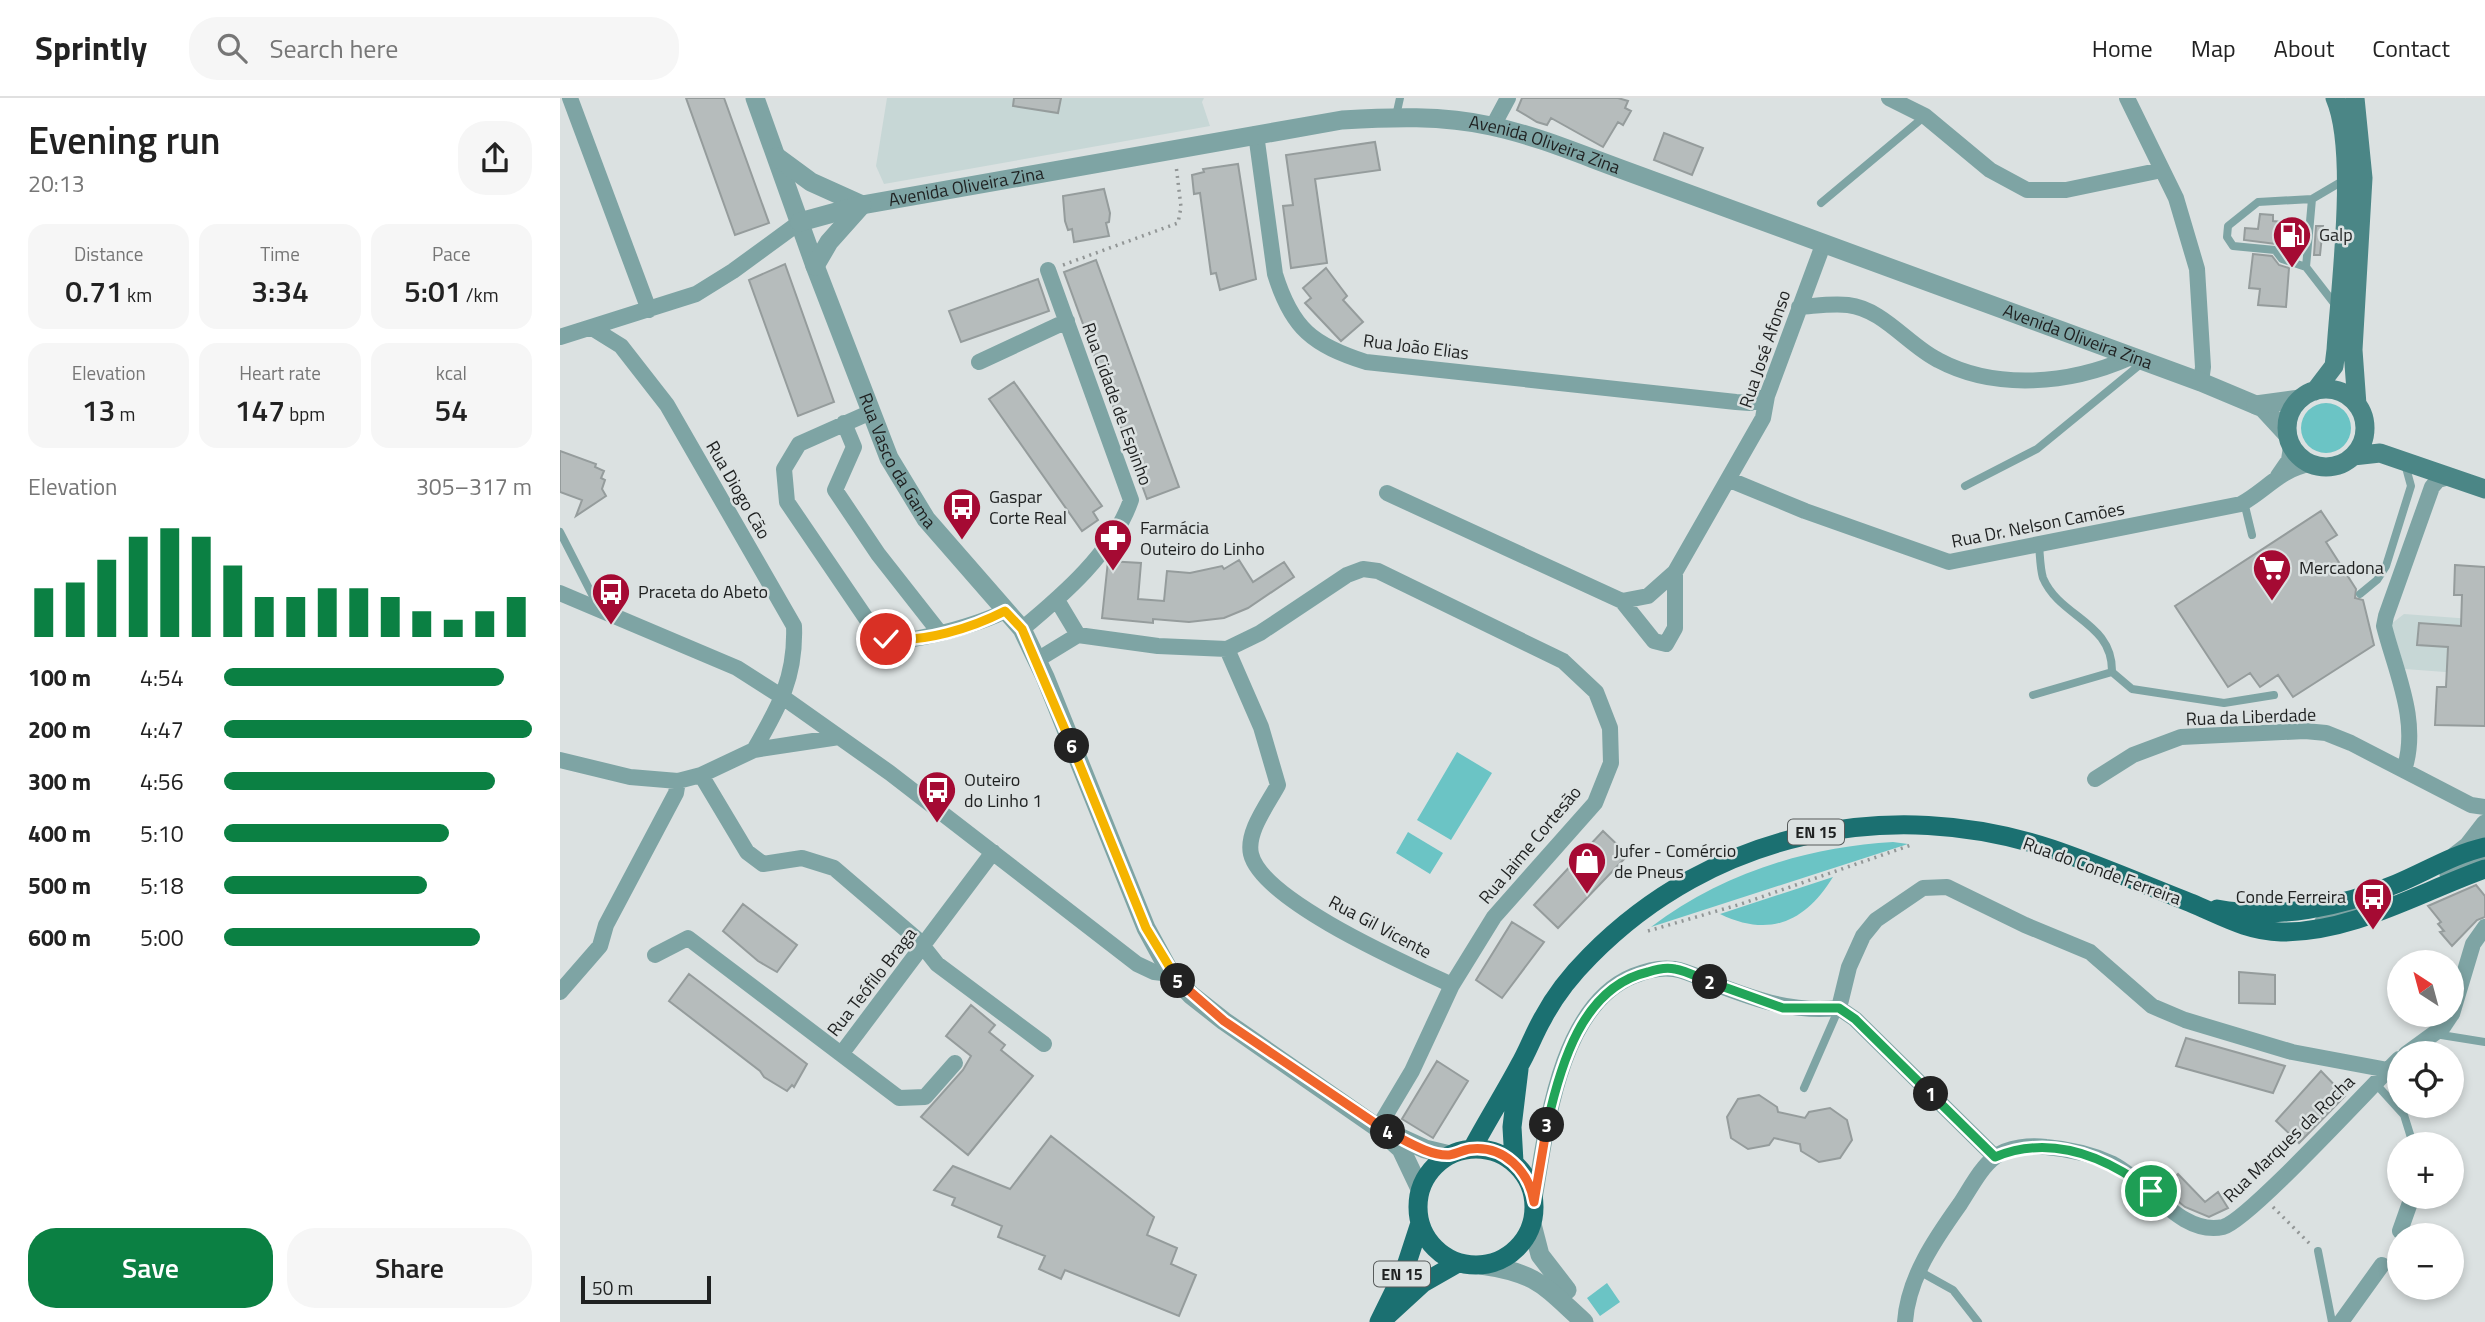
<!DOCTYPE html>
<meta charset="utf-8">
<style>
body{margin:0;font-family:"Titillium Web",sans-serif;background:#f6f6f6;color:#222;height:100vh;display:flex;flex-direction:column;font-size:26px;white-space:nowrap}
*{box-sizing:border-box;margin:0}
p{font-size:23px;color:#767676}
.icon{flex:none;width:38px;height:38px;fill:none;stroke:currentColor;stroke-width:2;stroke-linecap:round;stroke-linejoin:round}
.map{position:relative;flex:1;overflow:hidden}
.sheet{display:flex;flex-direction:column;background:#fff;width:560px}
.sheet>*{flex:none}
.needle{width:46px;rotate:324deg}
.tools{position:absolute;left:1827px;top:852px;display:grid;gap:14px}
.tools a{display:grid;place-items:center;width:77px;height:77px;border-radius:50%;background:#fff;box-shadow:0 4px 10px #0003;font-size:35px}
.scale{position:absolute;left:21px;bottom:18px;width:130px;box-sizing:border-box;padding-left:7px;border:4px solid #1f2121;border-top:0;font-size:19px;line-height:24px;white-space:nowrap;color:#1f2121;-webkit-text-stroke:5px #dbe1e1;paint-order:stroke}
.pin{position:absolute;display:grid;place-items:center;width:60px;height:60px;color:#fff;margin:-30px;border:4px solid #fff;border-radius:50%;box-shadow:0 2px 7px #0007}
.km{position:absolute;width:35px;height:35px;margin:-18px;border-radius:50%;background:#222;color:#fff;font-size:19px;line-height:35px;text-align:center}
.round{display:grid;place-items:center;flex:none;width:74px;height:74px;border-radius:28px;background:#f6f6f6}
.head{display:flex;align-items:center;justify-content:space-between;height:119px;padding:0 28px}
h1{font-size:38px;font-weight:600;line-height:52px}
.metrics{display:grid;grid-template-columns:repeat(3,1fr);gap:10px;height:119px;padding:7px 28px}
.metrics div{display:grid;align-content:center;border-radius:18px;background:#f6f6f6;text-align:center}
.metrics b{font-size:30px;font-weight:600}
.metrics small{font-size:19px;font-weight:400}
.metrics p{font-size:19px}
.chart{height:196px;padding:14px 28px}
.chart p{display:flex;justify-content:space-between}
.chart svg{width:100%;height:126px;margin-top:7px;stroke:#0b8043;stroke-width:6}
.cta{display:flex;gap:14px;margin-top:auto;padding:14px 28px}
.cta a{flex:1;height:80px;border-radius:28px;background:#0b8043;color:#fff;font-size:28px;font-weight:600;line-height:80px;text-align:center}
.cta a+a{background:#f6f6f6;color:#222}
ul{padding:0 28px;list-style:none;font-size:23px}
li{display:grid;grid-template-columns:112px 84px 1fr;align-items:center;height:52px}
li i{height:18px;border-radius:9px;background:#0b8043}
header{display:flex;align-items:center;gap:42px;box-sizing:border-box;height:98px;padding:0 35px;background:#fff;border-bottom:2px solid #e0e0e0}
header strong{font-size:33px}
nav{display:flex;gap:38px;margin-inline-start:auto;font-size:24px}
.search{width:490px;height:63px;background:#f6f6f6;display:flex;align-items:center;gap:18px;box-sizing:border-box;padding:0 24px;border-radius:28px;color:#767676;font-size:26px}
main{display:flex;flex:1;min-height:0}
.map>svg:first-child{display:block}
.built{fill:#c7d7d6}
.green{fill:#6bc4c5}
.building{fill:#b6bcbc;stroke:#959c9c;stroke-width:2}
.lines{fill:none;stroke-linecap:round;stroke-linejoin:round}
.path{stroke:#929696;stroke-width:3.5;stroke-dasharray:2 5;stroke-linecap:butt}
.service{stroke:#7ea4a4;stroke-width:8}
.minor{stroke:#7ea4a4;stroke-width:16}
.tertiary{stroke:#7ea4a4;stroke-width:19}
.secondary{stroke:#4b8686;stroke-width:19}
.primary{stroke:#1b7071;stroke-width:19}
.split-1-casing{stroke:#fff;stroke-width:14}
.split-2-casing{stroke:#fff;stroke-width:14}
.split-3-casing{stroke:#fff;stroke-width:14}
.split-4-casing{stroke:#fff;stroke-width:14}
.split-5-casing{stroke:#fff;stroke-width:14}
.split-6-casing{stroke:#fff;stroke-width:14}
.split-7-casing{stroke:#fff;stroke-width:14}
.split-1{stroke:#22a559;stroke-width:9}
.split-2{stroke:#22a559;stroke-width:9}
.split-3{stroke:#22a559;stroke-width:9}
.split-4{stroke:#f0652b;stroke-width:9}
.split-5{stroke:#f0652b;stroke-width:9}
.split-6{stroke:#f5b400;stroke-width:9}
.split-7{stroke:#f5b400;stroke-width:9}
.labels{text-anchor:middle;stroke-width:5;stroke-linejoin:round;paint-order:stroke}
.shield{fill:#dbe1e1;stroke:#575b5b;stroke-width:2}
.shield-label{font-size:16px;font-weight:bold;fill:#1f2121}
.street-label{font-size:18px;fill:#1f2121;stroke:#dbe1e1}
.poi-label{font-size:18px;fill:#1f2121;stroke:#dbe1e1;text-anchor:start}
</style>
<header>
<strong>Sprintly</strong>
<div class="search"><svg class="icon" aria-label="search" viewBox="0 0 24 24"><circle cx="10" cy="10" r="6"/><path d="M15 15l6 6"/></svg>Search here</div>
<nav><a>Home</a><a>Map</a><a>About</a><a>Contact</a></nav>
</header>
<main>
<section class="sheet">
<div class="head"><div><h1>Evening run</h1><p>20:13</p></div><a class="round"><svg class="icon" aria-label="share" viewBox="0 0 24 24"><path d="M12 15V3M7 8l5-5 5 5M5 13v7h14v-7"/></svg></a></div>
<div class="metrics">
<div><p>Distance</p><b>0.71<small> km</small></b></div>
<div><p>Time</p><b>3:34</b></div>
<div><p>Pace</p><b>5:01<small> /km</small></b></div>
</div>
<div class="metrics">
<div><p>Elevation</p><b>13<small> m</small></b></div>
<div><p>Heart rate</p><b>147<small> bpm</small></b></div>
<div><p>kcal</p><b>54</b></div>
</div>
<div class="chart"><p><span>Elevation</span>305–317 m</p>
<svg viewBox="0 0 160 44" preserveAspectRatio="none"><path d="M5 44V27M15 44V25M25 44V17M35 44V9M45 44V6M55 44V9M65 44V19M75 44V30M85 44V30M95 44V27M105 44V27M115 44V30M125 44V35M135 44V38M145 44V35M155 44V30"/></svg>
</div>
<ul>
<li><b>100 m</b>4:54<i style="width:91%"></i></li>
<li><b>200 m</b>4:47<i style="width:100%"></i></li>
<li><b>300 m</b>4:56<i style="width:88%"></i></li>
<li><b>400 m</b>5:10<i style="width:73%"></i></li>
<li><b>500 m</b>5:18<i style="width:66%"></i></li>
<li><b>600 m</b>5:00<i style="width:83%"></i></li>
</ul>
<div class="cta"><a>Save</a><a>Share</a></div>
</section>
<div class="map">
<svg width="1925" height="1224" viewBox="0 0 1925 1224">
<rect width="100%" height="100%" fill="#dbe1e1"/>
<path class="built" d="M327,0H644L642,4L650,28L324,86L316,68Z
M1844,516L1925,522V577L1845,571L1831,526Z"/>
<path class="green" d="M1741 330a25 25 0 1 1 50 0a25 25 0 1 1-50 0Z
M897,654L932,675L891,742L857,722Z
M848,734L883,755L870,776L836,755Z
M1333,744L1348,746L1091,829C1161,776 1246,749 1333,744Z
M1273,779C1245,824 1210,840 1160,816Z
M1047,1185L1060,1204L1040,1218L1027,1200Z"/>
<path class="building" d="M126,0H164L209,125L175,137Z
M454,0H501L498,15L453,8Z
M962,0H1058L1068,3L1065,10L1071,13L1063,27L1058,24L1043,49L991,20L987,27L977,24L957,12Z
M1104,35L1143,50L1132,77L1094,62Z
M815,44L820,72L755,81L767,165L731,170L723,108L733,107L726,57Z
M678,66L696,181L660,192L656,175L651,176L640,95L634,96L632,77L644,74L643,71Z
M544,91L550,115L549,124L546,125L549,138L514,144L512,131L508,132L505,123L503,98Z
M1700,116L1713,117V123L1743,126L1741,156L1726,155L1716,146L1684,142L1685,130L1698,131Z
M1756,128H1763L1760,157H1754Z
M1693,156L1712,158L1719,167L1729,170L1726,209L1698,207L1700,191L1689,190Z
M536,162L619,389L587,401L504,174Z
M225,166L274,304L238,318L189,182Z
M766,170L787,198L783,202L803,224L781,243L745,205L751,200L743,190Z
M478,181L489,213L401,244L389,213Z
M454,284L542,408L533,414L538,422L522,433L429,301Z
M0,353L36,366L35,369L44,373L41,380L45,382L42,391L46,398L16,418L22,402L0,394Z
M1761,413L1777,437L1766,444L1796,491L1795,500L1803,502L1814,547L1733,599L1718,577L1700,589L1690,575L1668,589L1615,508Z
M679,462L693,484L724,464L734,479L688,510L664,520L629,524L593,521V525L542,520L548,463L581,465L578,501L604,503L607,473L630,475L662,468L664,471Z
M1895,467L1925,469V628L1875,627L1877,589H1886L1888,549L1857,547L1859,525L1901,528L1902,497H1894Z
M1043,733L1068,757L998,830L974,807Z
M1916,787L1925,798V819L1917,822L1892,848L1880,834L1884,833L1878,826L1881,824L1868,808Z
M183,806L237,847L217,874L198,863L163,833Z
M952,824L984,844L942,900L916,882Z
M1679,874L1715,877V906L1679,905Z
M129,876L247,966L234,989L232,987L227,993L204,979L200,973L109,903Z
M411,907L435,927L429,934L445,947L441,952L473,978L408,1057L361,1019L403,972L411,958L386,938Z
M1626,940L1725,968L1713,995L1616,968Z
M877,963L908,983L873,1040L842,1021Z
M1761,973L1785,998L1739,1045L1716,1023Z
M1199,997L1217,1009L1218,1014L1245,1020L1249,1014L1270,1010L1287,1022L1292,1042L1280,1060L1259,1064L1241,1053L1240,1046L1214,1040L1209,1047L1188,1051L1171,1040L1167,1019L1178,1001Z
M491,1038L594,1119L587,1137L617,1150L611,1166L636,1177L619,1218L505,1172L501,1181L479,1171L485,1158L438,1139L442,1128L392,1107L395,1100L374,1092L393,1068L450,1091Z
M1618,1076L1645,1104L1658,1094L1668,1110L1649,1119L1625,1109L1603,1091Z"/>
<g class="lines">
<path class="path" d="M503,167L618,125L621,109L616,67
M1088,833L1181,806L1354,746
M1713,1109L1751,1147"/>
<path class="service" d="M836,18L840,0
M1261,105L1365,18
M1746,169L1722,161L1715,152L1673,148L1667,139L1668,128L1698,104L1752,101
M1777,209L1746,169L1752,101L1786,81
M1405,388L1477,351L1582,265
M1684,404L1692,437
M0,434L39,510
M1479,447C1480,457 1480,470 1483,480C1500,520 1553,524 1552,574L1572,591L1664,605L1714,597
M1800,496L1817,482L1826,468L1851,388L1845,366
M1473,597L1552,574
M1875,936L1925,944
M1815,985L1844,1017L1853,1046
M1244,990L1279,910
M1758,1153L1772,1224
M1359,1173L1393,1192L1418,1224"/>
<path class="minor" d="M10,0L89,212
M1329,0L1365,18L1430,72L1467,92H1506L1602,72
M1567,0L1616,100L1637,171L1643,269L1641,284
M933,28L948,0
M696,36L715,176C732,231 753,247 806,264L1176,304L1190,305L1207,298
M1239,209C1255,208 1272,205 1288,207C1323,211 1348,247 1378,262C1436,293 1510,286 1569,260
M32,230L61,248L107,307L234,528C236,579 219,609 194,652
M0,239L136,196L173,173L240,124
M419,264L507,223
M311,314L239,346L224,371L227,404L314,532C318,535 323,540 327,541C349,548 424,524 445,513
M284,325L294,349L275,392L318,456L380,535
M1718,378L1729,362L1731,349
M1170,382L1245,413L1389,464L1681,406C1705,393 1722,370 1750,366
M827,395L1062,503L1088,498L1115,474L1203,320L1207,298L1263,147
M0,495L177,570L224,600L330,675L577,866L594,874L611,876
M497,502L518,537
M1062,503L1094,543L1106,546L1115,530V474
M462,531C503,497 553,454 571,402L488,172
M518,537L598,548L667,551L700,535L787,477L803,471L818,473L1003,563L1036,594L1050,630L1051,665L1035,705L934,819L892,887L852,973L818,1030
M667,551L701,629L718,687C708,706 686,734 691,756C702,803 849,867 892,887
M477,562L518,537
M0,662L70,679L118,683L141,677L194,652L279,639
M1844,672C1860,624 1836,575 1824,528L1826,518L1872,389L1878,382L1889,379
M141,677L187,754L203,766L242,760L274,770L358,842L377,866L484,946
M1535,681L1573,657L1621,639L1745,633L1766,635L1791,645L1911,707L1925,709
M95,857L128,840L339,1000L365,999L395,965
M0,894L40,848L46,827L116,695L118,683
M1892,916L1913,846L1925,829
M282,955L433,754
M1846,956L1883,929L1891,917
M1435,1059L1295,921L1279,910L1289,869L1303,838L1316,822L1363,790L1387,789L1465,827L1530,854L1592,908L1625,922L1732,954L1828,972
M974,1104C986,1034 998,909 1073,878C1085,873 1101,869 1114,871C1128,873 1142,881 1155,886C1197,902 1233,915 1279,910
M1840,1133L1852,1099
M1345,1224C1348,1180 1375,1141 1400,1106C1410,1091 1421,1069 1435,1059C1448,1049 1471,1047 1486,1049C1509,1051 1532,1056 1553,1066C1590,1085 1620,1138 1663,1129C1688,1123 1811,988 1839,961
M1781,1224L1822,1167"/>
<g class="tertiary">
<path id="s1" d="M195,0L255,168L329,360L366,421L462,531L485,579L586,830L611,876L631,897L664,923L818,1030L841,1051L860,1091"/>
<path d="M217,59L251,84L302,107"/>
<path id="s2" d="M240,124L302,107L782,22C831,19 882,17 931,28C974,37 1017,55 1058,70L1641,284L1703,310L1727,336"/>
<path d="M255,168L269,144L302,107"/>
<path d="M1696,307L1740,301"/>
<path d="M1895,758L1908,748L1925,726"/>
<path d="M1889,776L1925,758"/>
<path d="M1763,826L1780,816L1826,802"/>
<path d="M832,1036L865,1051L890,1057"/>
<path d="M972,1126L980,1157L1007,1192"/>
<path d="M921,1167C978,1175 984,1188 1024,1224"/>
</g>
<path class="secondary" d="M1795,0L1803,80L1793,252L1797,307
M1727 330a39 39 0 1 1 78 0a39 39 0 1 1-78 0Z
M1755,293L1774,268L1776,252C1780,191 1798,53 1775,0
M1793,358L1820,355L1925,391"/>
<path class="primary" d="M1657,811C1717,822 1781,809 1836,786C1865,774 1894,756 1925,749
M858 1109a58 58 0 1 1 116 0a58 58 0 1 1-116 0Z
M912,1051C927,1023 944,996 959,968C968,953 974,935 983,920C994,899 1013,875 1030,858C1152,734 1329,697 1492,751C1539,767 1585,787 1631,805C1662,818 1687,833 1721,834C1792,835 1860,794 1925,771
M954,1064L952,1029L959,971
M827,1218L863,1185L898,1165
M819,1224L845,1171L860,1125"/>
</g>
<g class="lines">
<g class="split-1-casing">
<path id="split-1" d="M1371,996L1435,1059C1491,1036 1545,1058 1591,1093"/>
</g>
<g class="split-2-casing">
<path id="split-2" d="M1150,884L1223,910H1279L1295,921L1371,996"/>
</g>
<g class="split-3-casing">
<path id="split-3" d="M987,1027C1000,968 1022,889 1088,874C1097,871 1106,869 1115,871C1127,873 1139,880 1150,884"/>
</g>
<g class="split-4-casing">
<path id="split-4" d="M828,1034C845,1042 869,1058 889,1057C896,1056 903,1052 910,1051C944,1047 969,1073 974,1104L987,1027"/>
</g>
<g class="split-5-casing">
<path id="split-5" d="M618,883L664,923L828,1034"/>
</g>
<g class="split-6-casing">
<path id="split-6" d="M512,648L586,830L618,883"/>
</g>
<g class="split-7-casing">
<path id="split-7" d="M326,541C363,545 412,530 445,513L462,531L512,648"/>
</g>
<use href="#split-1" class="split-1"/>
<use href="#split-2" class="split-2"/>
<use href="#split-3" class="split-3"/>
<use href="#split-4" class="split-4"/>
<use href="#split-5" class="split-5"/>
<use href="#split-6" class="split-6"/>
<use href="#split-7" class="split-7"/>
</g>
<defs>
<g id="fuel-pin" transform="scale(2.0125)"><path d="M0 17L-7.5 6A9.5 9.5 0 1 1 7.5 6Z" fill="#a50a33" stroke="#dbe1e1"/><path d="M-5.5-6h7V0h2V4h1.3V-2.5L3-4.5l.8-.8L6-3V5H2.5V1h-1V6h-7ZM-4.2-4.7v3.2H.2V-4.7Z" fill="#fff"/></g>
<g id="bus-pin" transform="scale(2.0125)"><path d="M0 17L-7.5 6A9.5 9.5 0 1 1 7.5 6Z" fill="#a50a33" stroke="#dbe1e1"/><path d="M-5-6H5V4H4V6H2V4H-2V6H-4V4H-5ZM-3.5-4V0h7V-4ZM-3.5 1.2v1.5H-2V1.2ZM2 1.2v1.5H3.5V1.2Z" fill="#fff"/></g>
<g id="pharmacy-pin" transform="scale(2.0125)"><path d="M0 17L-7.5 6A9.5 9.5 0 1 1 7.5 6Z" fill="#a50a33" stroke="#dbe1e1"/><path d="M-2-6h4v4h4v4h-4v4h-4v-4h-4v-4h4Z" fill="#fff"/></g>
<g id="supermarket-pin" transform="scale(2.0125)"><path d="M0 17L-7.5 6A9.5 9.5 0 1 1 7.5 6Z" fill="#a50a33" stroke="#dbe1e1"/><path d="M-6-5.5h2.5l.6 2H6L4.5 2H-2.5L-4.4-4H-6ZM-1.5 3.2a1.3 1.3 0 1 0 .1 0ZM3 3.2a1.3 1.3 0 1 0 .1 0Z" fill="#fff"/></g>
<g id="shop-pin" transform="scale(2.0125)"><path d="M0 17L-7.5 6A9.5 9.5 0 1 1 7.5 6Z" fill="#a50a33" stroke="#dbe1e1"/><path d="M-5-2.5h2.3a2.7 3.5 0 0 1 5.4 0H5L5.5 6h-11ZM-1.5-2.5h3a1.5 2.3 0 0 0-3 0Z" fill="#fff"/></g>
</defs>
<g fill-rule="evenodd">
<use href="#fuel-pin" x="1732" y="137"/>
<use href="#bus-pin" x="402" y="409"/>
<use href="#pharmacy-pin" x="553" y="440"/>
<use href="#supermarket-pin" x="1712" y="470"/>
<use href="#bus-pin" x="51" y="494"/>
<use href="#bus-pin" x="377" y="692"/>
<use href="#shop-pin" x="1027" y="763"/>
<use href="#bus-pin" x="1813" y="799"/>
</g>
<g class="labels">
<g class="shield">
<rect x="1228" y="721.5" width="56" height="25" rx="5"/>
<rect x="814" y="1163.5" width="56" height="25" rx="5"/>
</g>
<g class="shield-label">
<text x="1256" y="740">EN 15</text>
<text x="842" y="1182">EN 15</text>
</g>
<g class="street-label">
<text dy="6" stroke="none"><textPath href="#s2" startOffset="758">Avenida Oliveira Zina</textPath></text>
<text dy="6" stroke="none"><textPath href="#s2" startOffset="170">Avenida Oliveira Zina</textPath></text>
<text dy="6" stroke="none"><textPath href="#s2" startOffset="1325">Avenida Oliveira Zina</textPath></text>
<text transform="translate(856 249) rotate(7)" y="6">Rua João Elias</text>
<text transform="translate(1205 251) rotate(-71)" y="6">Rua José Afonso</text>
<text transform="translate(557 306) rotate(70)" y="6">Rua Cidade de Espinho</text>
<text dy="6" stroke="none"><textPath href="#s1" startOffset="390">Rua Vasco da Gama</textPath></text>
<text transform="translate(178 392) rotate(60)" y="6">Rua Diogo Cão</text>
<text transform="translate(1478 427) rotate(-11)" y="6">Rua Dr. Nelson Camões</text>
<text transform="translate(1691 619) rotate(-2)" y="6">Rua da Liberdade</text>
<text transform="translate(970 747) rotate(-50)" y="6">Rua Jaime Cortesão</text>
<text transform="translate(1542 773) rotate(20)" y="6">Rua do Conde Ferreira</text>
<text transform="translate(820 829) rotate(28)" y="6">Rua Gil Vicente</text>
<text transform="translate(312 884) rotate(-52)" y="6">Rua Teófilo Braga</text>
<text transform="translate(1729 1041) rotate(-44)" y="6">Rua Marques da Rocha</text>
</g>
<g class="poi-label">
<text x="1759" y="143">Galp</text>
<text x="429" y="405">Gaspar<tspan x="429" dy="21">Corte Real</tspan></text>
<text x="580" y="436">Farmácia<tspan x="580" dy="21">Outeiro do Linho</tspan></text>
<text x="1739" y="476">Mercadona</text>
<text x="78" y="500">Praceta do Abeto</text>
<text x="404" y="688">Outeiro<tspan x="404" dy="21">do Linho 1</tspan></text>
<text x="1054" y="759">Jufer - Comércio<tspan x="1054" dy="21">de Pneus</tspan></text>
<text x="1786" y="805" text-anchor="end">Conde Ferreira</text>
</g>
</g>
</svg>
<div class="tools">
<a><svg class="needle" viewBox="-14 -14 28 28"><path d="M0-13l5 13h-10z" fill="#e53935"/><path d="M0 13l5-13h-10z" fill="#767676"/></svg></a>
<a><svg class="icon" aria-label="locate" viewBox="0 0 24 24"><circle cx="12" cy="12" r="6"/><path d="M12 2v4M12 18v4M2 12h4M18 12h4"/></svg></a>
<a>+</a>
<a>−</a>
</div>
<div class="scale">50 m</div>
<div class="pin" style="left:1591px;top:1093px;background:#1e9e55"><svg class="icon" aria-label="arrive" viewBox="0 0 24 24"><path d="M6 21V4h12l-3 4 3 4H6"/></svg></div>
<div class="pin" style="left:326px;top:541px;background:#d93025"><svg class="icon" aria-label="check" viewBox="0 0 24 24"><path d="M5 12l5 5 9-10"/></svg></div>
<b class="km" style="left:1371px;top:996px">1</b>
<b class="km" style="left:1150px;top:884px">2</b>
<b class="km" style="left:987px;top:1027px">3</b>
<b class="km" style="left:828px;top:1034px">4</b>
<b class="km" style="left:618px;top:883px">5</b>
<b class="km" style="left:512px;top:648px">6</b>
</div>
</main>
